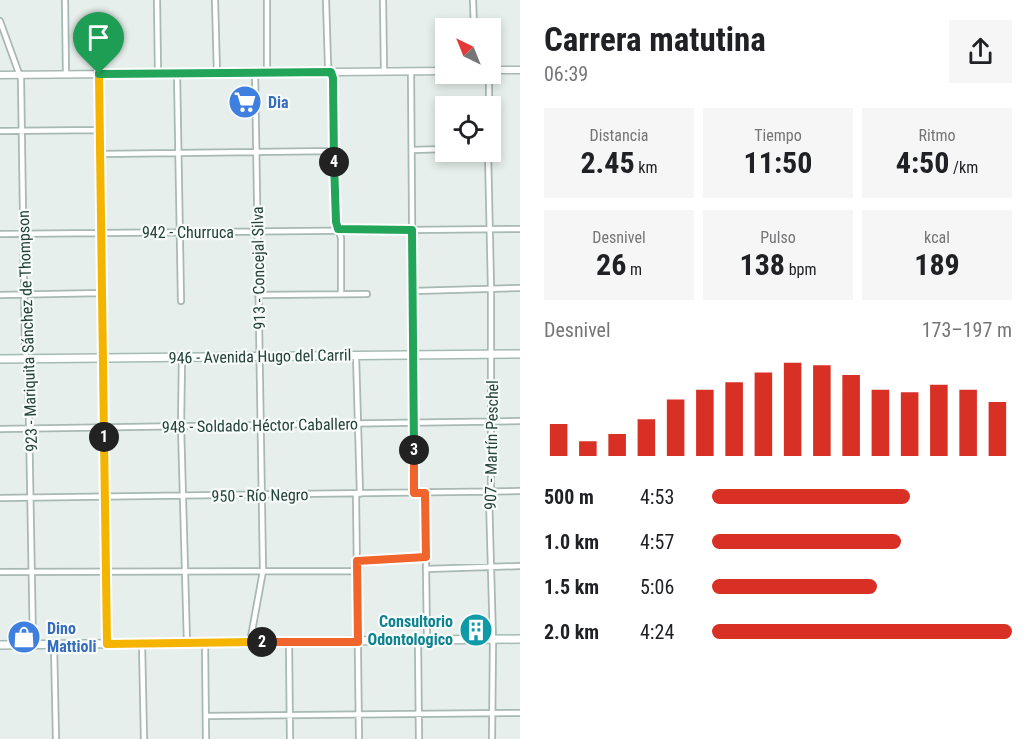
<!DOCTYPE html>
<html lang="es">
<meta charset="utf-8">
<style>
body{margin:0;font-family:"Roboto Condensed",sans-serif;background:#f6f6f6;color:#202124;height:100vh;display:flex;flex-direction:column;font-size:22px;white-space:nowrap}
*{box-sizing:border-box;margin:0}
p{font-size:20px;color:#757577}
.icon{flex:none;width:33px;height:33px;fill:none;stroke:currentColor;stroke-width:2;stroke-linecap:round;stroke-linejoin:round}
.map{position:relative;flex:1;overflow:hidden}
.drawer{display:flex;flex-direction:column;background:#fff;width:516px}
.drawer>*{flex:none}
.needle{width:39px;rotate:317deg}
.controls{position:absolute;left:435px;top:18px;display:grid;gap:12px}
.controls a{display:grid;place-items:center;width:66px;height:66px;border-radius:0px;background:#fff;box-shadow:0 3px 9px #0003;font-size:30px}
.pin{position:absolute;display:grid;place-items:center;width:51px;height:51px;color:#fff;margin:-62px -26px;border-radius:50% 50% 50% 0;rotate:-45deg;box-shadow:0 0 6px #0007}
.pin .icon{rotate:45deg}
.km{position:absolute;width:30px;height:30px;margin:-15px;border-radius:50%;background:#222;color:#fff;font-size:16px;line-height:30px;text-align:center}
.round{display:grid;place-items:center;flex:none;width:63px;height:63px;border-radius:0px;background:#f6f6f6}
.headline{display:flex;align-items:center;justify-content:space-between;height:102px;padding:0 24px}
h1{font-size:33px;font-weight:700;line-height:45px}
.metrics{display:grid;grid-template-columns:repeat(3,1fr);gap:9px;height:102px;padding:6px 24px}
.metrics div{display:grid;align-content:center;border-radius:0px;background:#f6f6f6;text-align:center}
.metrics b{font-size:30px;font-weight:700}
.metrics small{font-size:16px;font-weight:400}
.metrics p{font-size:16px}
.chart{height:168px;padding:12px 24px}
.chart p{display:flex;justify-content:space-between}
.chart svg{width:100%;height:108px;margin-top:6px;stroke:#d93025;stroke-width:6}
ul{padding:0 24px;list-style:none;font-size:20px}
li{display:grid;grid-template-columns:96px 72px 1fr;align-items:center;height:45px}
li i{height:15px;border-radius:8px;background:#d93025}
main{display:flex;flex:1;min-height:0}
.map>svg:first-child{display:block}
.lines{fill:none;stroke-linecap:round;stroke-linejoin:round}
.minor-casing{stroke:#a8b8b2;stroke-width:8}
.tertiary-casing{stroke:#a8b8b2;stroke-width:9}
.secondary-casing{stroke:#a4bbb3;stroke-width:10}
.minor{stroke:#fff;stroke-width:4.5}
.tertiary{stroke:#fff;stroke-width:6}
.secondary{stroke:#fff;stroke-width:7}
.split-1-casing{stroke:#fff;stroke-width:12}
.split-2-casing{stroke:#fff;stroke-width:12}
.split-3-casing{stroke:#fff;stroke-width:12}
.split-4-casing{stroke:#fff;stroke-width:12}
.split-5-casing{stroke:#fff;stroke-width:12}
.split-1{stroke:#f5b400;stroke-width:8}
.split-2{stroke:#f5b400;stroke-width:8}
.split-3{stroke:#f0652b;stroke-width:8}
.split-4{stroke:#22a559;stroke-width:8}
.split-5{stroke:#22a559;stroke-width:8}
.labels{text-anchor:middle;stroke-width:4.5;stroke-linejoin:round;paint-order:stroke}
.shop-label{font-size:16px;font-weight:bold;fill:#366cbe;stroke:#f7fbf9;text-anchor:start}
.street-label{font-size:16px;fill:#24423a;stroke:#f7fbf9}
.culture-label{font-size:16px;font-weight:bold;fill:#0d838f;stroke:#f7fbf9;text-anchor:end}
</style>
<main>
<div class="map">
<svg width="520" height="739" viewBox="0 0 520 739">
<rect width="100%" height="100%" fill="#e6efeb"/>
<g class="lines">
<g class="minor-casing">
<path id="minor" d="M65,0L66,74
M157,0L158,73
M215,0L217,73
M326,0L328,65L333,78L336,222L341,238V294
M383,0L384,71
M473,0L474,28
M0,21L21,79L25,350L28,366L33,644
M411,71L414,493
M267,72V0
M177,73L181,301
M99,74L107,644
M489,106V74
M0,131L100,130
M412,150L446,149
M488,152L491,288V488L489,497L493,640L492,739
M101,154L334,151
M0,234L520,229
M414,291L520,288
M0,295L102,293
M258,295L367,294
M356,355L360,494
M182,357L181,426L187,643
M0,429L520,421
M425,493L427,640
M356,494L359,739
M0,498L520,491
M357,561L426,557
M426,569L520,566
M0,572L357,571
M418,641L419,739
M250,642L263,571L255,72
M289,642L290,739
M205,643L206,739
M142,644L144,739
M54,645L56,739
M207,716L520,713"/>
</g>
<g class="tertiary-casing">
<path id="tertiary" d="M490,70H520
M0,75L446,71"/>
</g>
<g class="secondary-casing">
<path id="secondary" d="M0,359L520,354
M0,645L520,639"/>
</g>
<use href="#minor" class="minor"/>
<use href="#tertiary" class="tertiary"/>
<use href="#secondary" class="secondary"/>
</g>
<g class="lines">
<g class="split-1-casing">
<path id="split-1" d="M99,74L104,437"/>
</g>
<g class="split-2-casing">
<path id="split-2" d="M104,437L107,644L262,642"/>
</g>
<g class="split-3-casing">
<path id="split-3" d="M262,642H358L357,561L426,557L425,493H414V450"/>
</g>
<g class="split-4-casing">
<path id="split-4" d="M334,162L336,222L338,229L412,230L414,450"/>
</g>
<g class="split-5-casing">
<path id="split-5" d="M99,74L331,72L333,78L334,162"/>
</g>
<use href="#split-1" class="split-1"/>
<use href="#split-2" class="split-2"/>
<use href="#split-3" class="split-3"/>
<use href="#split-4" class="split-4"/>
<use href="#split-5" class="split-5"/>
</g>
<defs>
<g id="supermarket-disc" transform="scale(1.725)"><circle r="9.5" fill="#3f7fe0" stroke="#f7fbf9"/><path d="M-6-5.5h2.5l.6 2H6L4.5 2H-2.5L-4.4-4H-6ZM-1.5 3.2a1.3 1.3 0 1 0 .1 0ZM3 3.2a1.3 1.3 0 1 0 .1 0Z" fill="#fff"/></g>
<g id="building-disc" transform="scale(1.725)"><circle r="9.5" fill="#0f9aa8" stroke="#f7fbf9"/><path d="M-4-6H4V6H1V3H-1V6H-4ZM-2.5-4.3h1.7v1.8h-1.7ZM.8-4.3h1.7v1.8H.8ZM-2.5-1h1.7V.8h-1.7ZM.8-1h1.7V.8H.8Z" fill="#fff"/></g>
<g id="shop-disc" transform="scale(1.725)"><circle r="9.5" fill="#3f7fe0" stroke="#f7fbf9"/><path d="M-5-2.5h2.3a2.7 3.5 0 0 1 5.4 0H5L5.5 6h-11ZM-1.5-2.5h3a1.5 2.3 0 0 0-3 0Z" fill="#fff"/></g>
</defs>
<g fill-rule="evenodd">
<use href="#supermarket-disc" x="245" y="102"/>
<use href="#building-disc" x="476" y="630"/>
<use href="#shop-disc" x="24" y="637"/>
</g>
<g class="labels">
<g class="shop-label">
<text x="268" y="108">Dia</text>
<text x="47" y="634">Dino<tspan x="47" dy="18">Mattioli</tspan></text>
</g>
<g class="street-label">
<text x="188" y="238">942 - Churruca</text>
<text transform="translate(258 268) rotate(-91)" y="6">913 - Concejal Silva</text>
<text transform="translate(27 331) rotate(-92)" y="6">923 - Mariquita Sánchez de Thompson</text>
<text transform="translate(260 356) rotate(-1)" y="6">946 - Avenida Hugo del Carril</text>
<text transform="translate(260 425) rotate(-1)" y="6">948 - Soldado Héctor Caballero</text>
<text transform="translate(491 445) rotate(-89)" y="6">907 - Martín Peschel</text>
<text transform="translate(260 495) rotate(-1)" y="6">950 - Río Negro</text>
</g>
<g class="culture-label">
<text x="453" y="627">Consultorio<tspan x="453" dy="18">Odontologico</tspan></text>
</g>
</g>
</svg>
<div class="controls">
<a><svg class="needle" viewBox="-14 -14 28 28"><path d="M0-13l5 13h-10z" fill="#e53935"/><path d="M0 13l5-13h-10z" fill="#757577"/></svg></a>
<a><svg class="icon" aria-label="locate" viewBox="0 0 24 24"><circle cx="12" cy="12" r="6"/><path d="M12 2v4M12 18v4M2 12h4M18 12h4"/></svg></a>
</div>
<div class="pin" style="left:99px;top:74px;background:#1e9e55"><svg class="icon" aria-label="arrive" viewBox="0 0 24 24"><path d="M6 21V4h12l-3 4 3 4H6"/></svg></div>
<b class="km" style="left:104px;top:437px">1</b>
<b class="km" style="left:262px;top:642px">2</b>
<b class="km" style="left:414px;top:450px">3</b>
<b class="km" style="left:334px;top:162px">4</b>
</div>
<section class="drawer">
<div class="headline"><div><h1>Carrera matutina</h1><p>06:39</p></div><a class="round"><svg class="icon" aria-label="share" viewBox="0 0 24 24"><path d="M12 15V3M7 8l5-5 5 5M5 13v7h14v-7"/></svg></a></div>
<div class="metrics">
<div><p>Distancia</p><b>2.45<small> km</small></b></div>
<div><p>Tiempo</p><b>11:50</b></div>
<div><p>Ritmo</p><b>4:50<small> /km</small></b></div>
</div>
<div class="metrics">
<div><p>Desnivel</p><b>26<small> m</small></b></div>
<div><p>Pulso</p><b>138<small> bpm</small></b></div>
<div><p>kcal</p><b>189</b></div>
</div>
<div class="chart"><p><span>Desnivel</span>173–197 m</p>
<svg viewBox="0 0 160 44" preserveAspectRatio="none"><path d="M5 44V31M15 44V38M25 44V35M35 44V29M45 44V21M55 44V17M65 44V14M75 44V10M85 44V6M95 44V7M105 44V11M115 44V17M125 44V18M135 44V15M145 44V17M155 44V22"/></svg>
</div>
<ul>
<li><b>500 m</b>4:53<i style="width:66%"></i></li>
<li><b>1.0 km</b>4:57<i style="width:63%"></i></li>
<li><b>1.5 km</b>5:06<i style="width:55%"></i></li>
<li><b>2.0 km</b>4:24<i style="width:100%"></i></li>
</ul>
</section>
</main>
